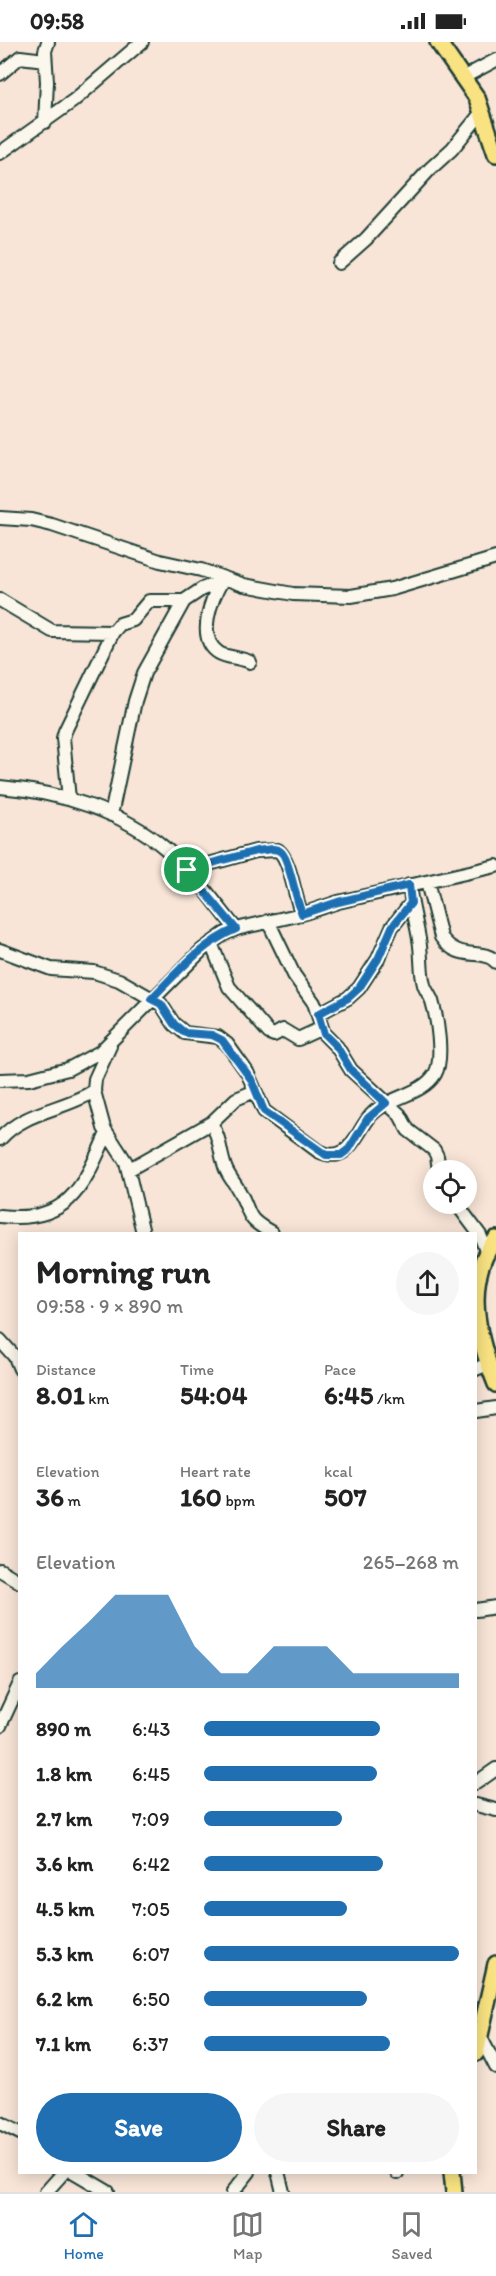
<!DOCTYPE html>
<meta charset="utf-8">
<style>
body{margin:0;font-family:Itim,sans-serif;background:#f6f6f6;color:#222;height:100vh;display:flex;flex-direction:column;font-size:22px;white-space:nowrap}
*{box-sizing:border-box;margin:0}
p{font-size:20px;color:#767676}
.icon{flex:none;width:33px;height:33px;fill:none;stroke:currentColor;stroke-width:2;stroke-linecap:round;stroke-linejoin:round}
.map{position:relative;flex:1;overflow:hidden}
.details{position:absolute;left:18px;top:1190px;width:459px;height:942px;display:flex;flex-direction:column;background:#fff;border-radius:0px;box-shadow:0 3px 15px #0003}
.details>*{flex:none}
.tools{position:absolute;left:423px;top:1118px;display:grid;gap:12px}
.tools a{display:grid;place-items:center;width:54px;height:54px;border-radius:50%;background:#fff;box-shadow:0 3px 15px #0003;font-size:30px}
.pin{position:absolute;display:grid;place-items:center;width:51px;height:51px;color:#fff;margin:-26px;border:3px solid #fff;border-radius:50%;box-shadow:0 2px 6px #0007}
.round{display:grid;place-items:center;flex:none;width:63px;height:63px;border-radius:32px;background:#f6f6f6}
.headline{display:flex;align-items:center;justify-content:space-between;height:102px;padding:0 18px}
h1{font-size:33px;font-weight:700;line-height:45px}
.stats{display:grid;grid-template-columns:repeat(3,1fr);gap:9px;height:102px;padding:6px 18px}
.stats div{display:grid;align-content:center}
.stats b{font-size:26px;font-weight:700}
.stats small{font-size:16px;font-weight:400}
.stats p{font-size:16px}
.chart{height:168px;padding:12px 18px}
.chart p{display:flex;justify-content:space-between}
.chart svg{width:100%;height:108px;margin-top:6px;fill:#1f6fb2;opacity:.7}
.cta{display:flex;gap:12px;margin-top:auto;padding:12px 18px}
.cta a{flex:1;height:69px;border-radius:36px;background:#1f6fb2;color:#fff;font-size:24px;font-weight:700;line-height:69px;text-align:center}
.cta a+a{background:#f6f6f6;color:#222}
ul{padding:0 18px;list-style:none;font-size:20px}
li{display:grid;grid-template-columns:96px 72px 1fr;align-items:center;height:45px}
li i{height:15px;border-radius:8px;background:#1f6fb2}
.status{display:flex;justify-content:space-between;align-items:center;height:42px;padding:0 30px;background:#fff;direction:ltr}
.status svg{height:16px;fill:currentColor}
.tabs{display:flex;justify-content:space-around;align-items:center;height:84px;border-top:2px solid #e0e0e0;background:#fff;font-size:16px;color:#767676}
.tabs a{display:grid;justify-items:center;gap:3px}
.tabs .current{color:#1f6fb2}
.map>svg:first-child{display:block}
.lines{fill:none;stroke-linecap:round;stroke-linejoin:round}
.minor-casing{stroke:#1f3d34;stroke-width:16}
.major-casing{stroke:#1f3d34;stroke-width:20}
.minor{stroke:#fbf7ec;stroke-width:12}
.major{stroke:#f8e281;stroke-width:15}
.route-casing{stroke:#fff;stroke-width:12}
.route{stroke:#1f6fb2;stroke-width:8}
</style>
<div class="status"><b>09:58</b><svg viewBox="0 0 49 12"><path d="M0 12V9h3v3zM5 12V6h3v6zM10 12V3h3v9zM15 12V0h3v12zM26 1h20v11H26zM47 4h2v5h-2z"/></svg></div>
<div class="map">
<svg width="496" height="2150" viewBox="0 0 496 2150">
<rect width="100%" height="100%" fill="#f8e5d7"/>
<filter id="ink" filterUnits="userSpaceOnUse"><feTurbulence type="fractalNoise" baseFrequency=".0167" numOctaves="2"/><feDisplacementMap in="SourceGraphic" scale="12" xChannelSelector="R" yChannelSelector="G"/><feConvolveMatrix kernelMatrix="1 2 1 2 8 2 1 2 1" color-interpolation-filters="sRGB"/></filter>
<g filter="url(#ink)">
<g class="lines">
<g class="minor-casing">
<path id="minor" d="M0,32L20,15L45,18
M464,35L496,18
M45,80L47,40L45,9L48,0
M0,111L73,59L142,0
M339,221L366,197L430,127L452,107L482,70
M0,476L31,478L52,483L160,519L201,528L244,543L293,552L351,554L392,547L496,516
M223,537C212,555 195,596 219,611C227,616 240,615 250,620
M0,558L52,589L113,590
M0,745C58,750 121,768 166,807C193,829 214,860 236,887
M69,757L63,696L65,689L113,590L120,582L133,578L149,559H184
M111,773L135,659L144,631L184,559L202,547L221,540
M187,828L256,809L278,808C291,818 294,855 302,872
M427,840L441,895C459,921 484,905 496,920
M268,879L294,933L314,961L324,992L337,1005L351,1028L400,1073L408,1088L434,1108L437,1114L439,1128
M211,901L229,945L269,991L274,993L283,988L298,997L322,986
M0,908L51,927L94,930L119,938L161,962L174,982L185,991L218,995L227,1002L247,1030L264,1069L318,1109C347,1123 354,1096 368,1077C384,1054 421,1055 435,1032C444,1017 437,975 432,959C430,954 426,949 424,943C420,928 422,912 419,897C416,879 411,862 409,843
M318,972L348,956L359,946L378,917L392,885L411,861
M110,1004L95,1037L94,1049L104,1086L126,1120L143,1191
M0,1038L29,1037L68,1027L100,1010L202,908L224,892L236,887L302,872L338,860L496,824
M211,1081L236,1057L255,1049
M0,1097C24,1069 64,1068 94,1049
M128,1128L211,1081C221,1097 219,1108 225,1125C228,1134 235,1141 239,1149C253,1174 243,1174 272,1191
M456,1161L480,1193L486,1209
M0,1174C69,1182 83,1145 107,1091
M0,1298L15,1315L20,1327
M476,1327L488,1322
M476,1369L496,1366
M0,1528L20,1540
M476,1568L496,1565
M0,1684L20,1641
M476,1741L496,1727
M476,1763L496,1768
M477,1992L480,1994L496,2025
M0,2081L20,2091
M74,2130L108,2150
M278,2130L283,2150
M397,2130V2131
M46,2150L64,2130
M233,2150L249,2130"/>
</g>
<g class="major-casing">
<path id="major" d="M438,0L477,56L496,112
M496,1197C462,1238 478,1297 496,1342
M476,2011L496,1922
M452,2130L454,2150"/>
</g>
<use href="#minor" class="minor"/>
<use href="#major" class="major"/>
</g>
</g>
<g class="lines" filter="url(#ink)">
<g class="route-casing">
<path id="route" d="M273,807C277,808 279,807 282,811C289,818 296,858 302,872L338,860L409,843L411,861L392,885L378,917L359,946L348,956L318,972L324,992L337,1005L351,1028L386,1061L368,1076L349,1107L341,1113H326L264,1069L251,1037L222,998L212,993L185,991L174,982L161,962L151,957C177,931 202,901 236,887L187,828L256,809Z"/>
</g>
<use href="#route" class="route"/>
</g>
</svg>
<div class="tools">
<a><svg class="icon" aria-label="locate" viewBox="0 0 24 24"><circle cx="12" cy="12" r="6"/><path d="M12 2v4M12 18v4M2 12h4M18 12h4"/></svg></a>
</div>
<div class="pin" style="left:187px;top:828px;background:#1e9e55"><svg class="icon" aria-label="arrive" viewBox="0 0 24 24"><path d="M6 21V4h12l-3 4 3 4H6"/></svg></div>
<section class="details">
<div class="headline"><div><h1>Morning run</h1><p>09:58 · 9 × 890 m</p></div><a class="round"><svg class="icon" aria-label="share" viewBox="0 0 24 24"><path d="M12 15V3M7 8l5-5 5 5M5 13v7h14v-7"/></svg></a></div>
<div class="stats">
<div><p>Distance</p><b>8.01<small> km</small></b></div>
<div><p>Time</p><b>54:04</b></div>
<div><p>Pace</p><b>6:45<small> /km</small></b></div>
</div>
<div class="stats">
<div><p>Elevation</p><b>36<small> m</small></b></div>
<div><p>Heart rate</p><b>160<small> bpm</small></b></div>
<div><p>kcal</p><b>507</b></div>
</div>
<div class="chart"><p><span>Elevation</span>265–268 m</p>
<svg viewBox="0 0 160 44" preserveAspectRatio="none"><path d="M0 44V38L10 27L20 17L30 6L40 6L50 6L60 27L70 38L80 38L90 27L100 27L110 27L120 38L130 38L140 38L150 38L160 38V44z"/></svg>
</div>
<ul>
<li><b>890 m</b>6:43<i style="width:69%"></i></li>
<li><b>1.8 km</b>6:45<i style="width:68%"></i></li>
<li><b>2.7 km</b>7:09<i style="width:54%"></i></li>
<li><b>3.6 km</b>6:42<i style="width:70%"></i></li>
<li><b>4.5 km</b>7:05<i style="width:56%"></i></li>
<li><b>5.3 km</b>6:07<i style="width:100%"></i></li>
<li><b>6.2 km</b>6:50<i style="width:64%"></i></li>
<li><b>7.1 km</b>6:37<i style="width:73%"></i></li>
</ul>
<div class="cta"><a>Save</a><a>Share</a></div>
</section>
</div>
<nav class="tabs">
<a class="current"><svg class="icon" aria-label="home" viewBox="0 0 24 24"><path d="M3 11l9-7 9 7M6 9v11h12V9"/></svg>Home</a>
<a><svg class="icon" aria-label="map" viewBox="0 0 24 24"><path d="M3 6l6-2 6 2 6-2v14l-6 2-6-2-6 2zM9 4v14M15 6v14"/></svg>Map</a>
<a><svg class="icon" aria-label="saved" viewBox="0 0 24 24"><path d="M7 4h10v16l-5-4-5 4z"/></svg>Saved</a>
</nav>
